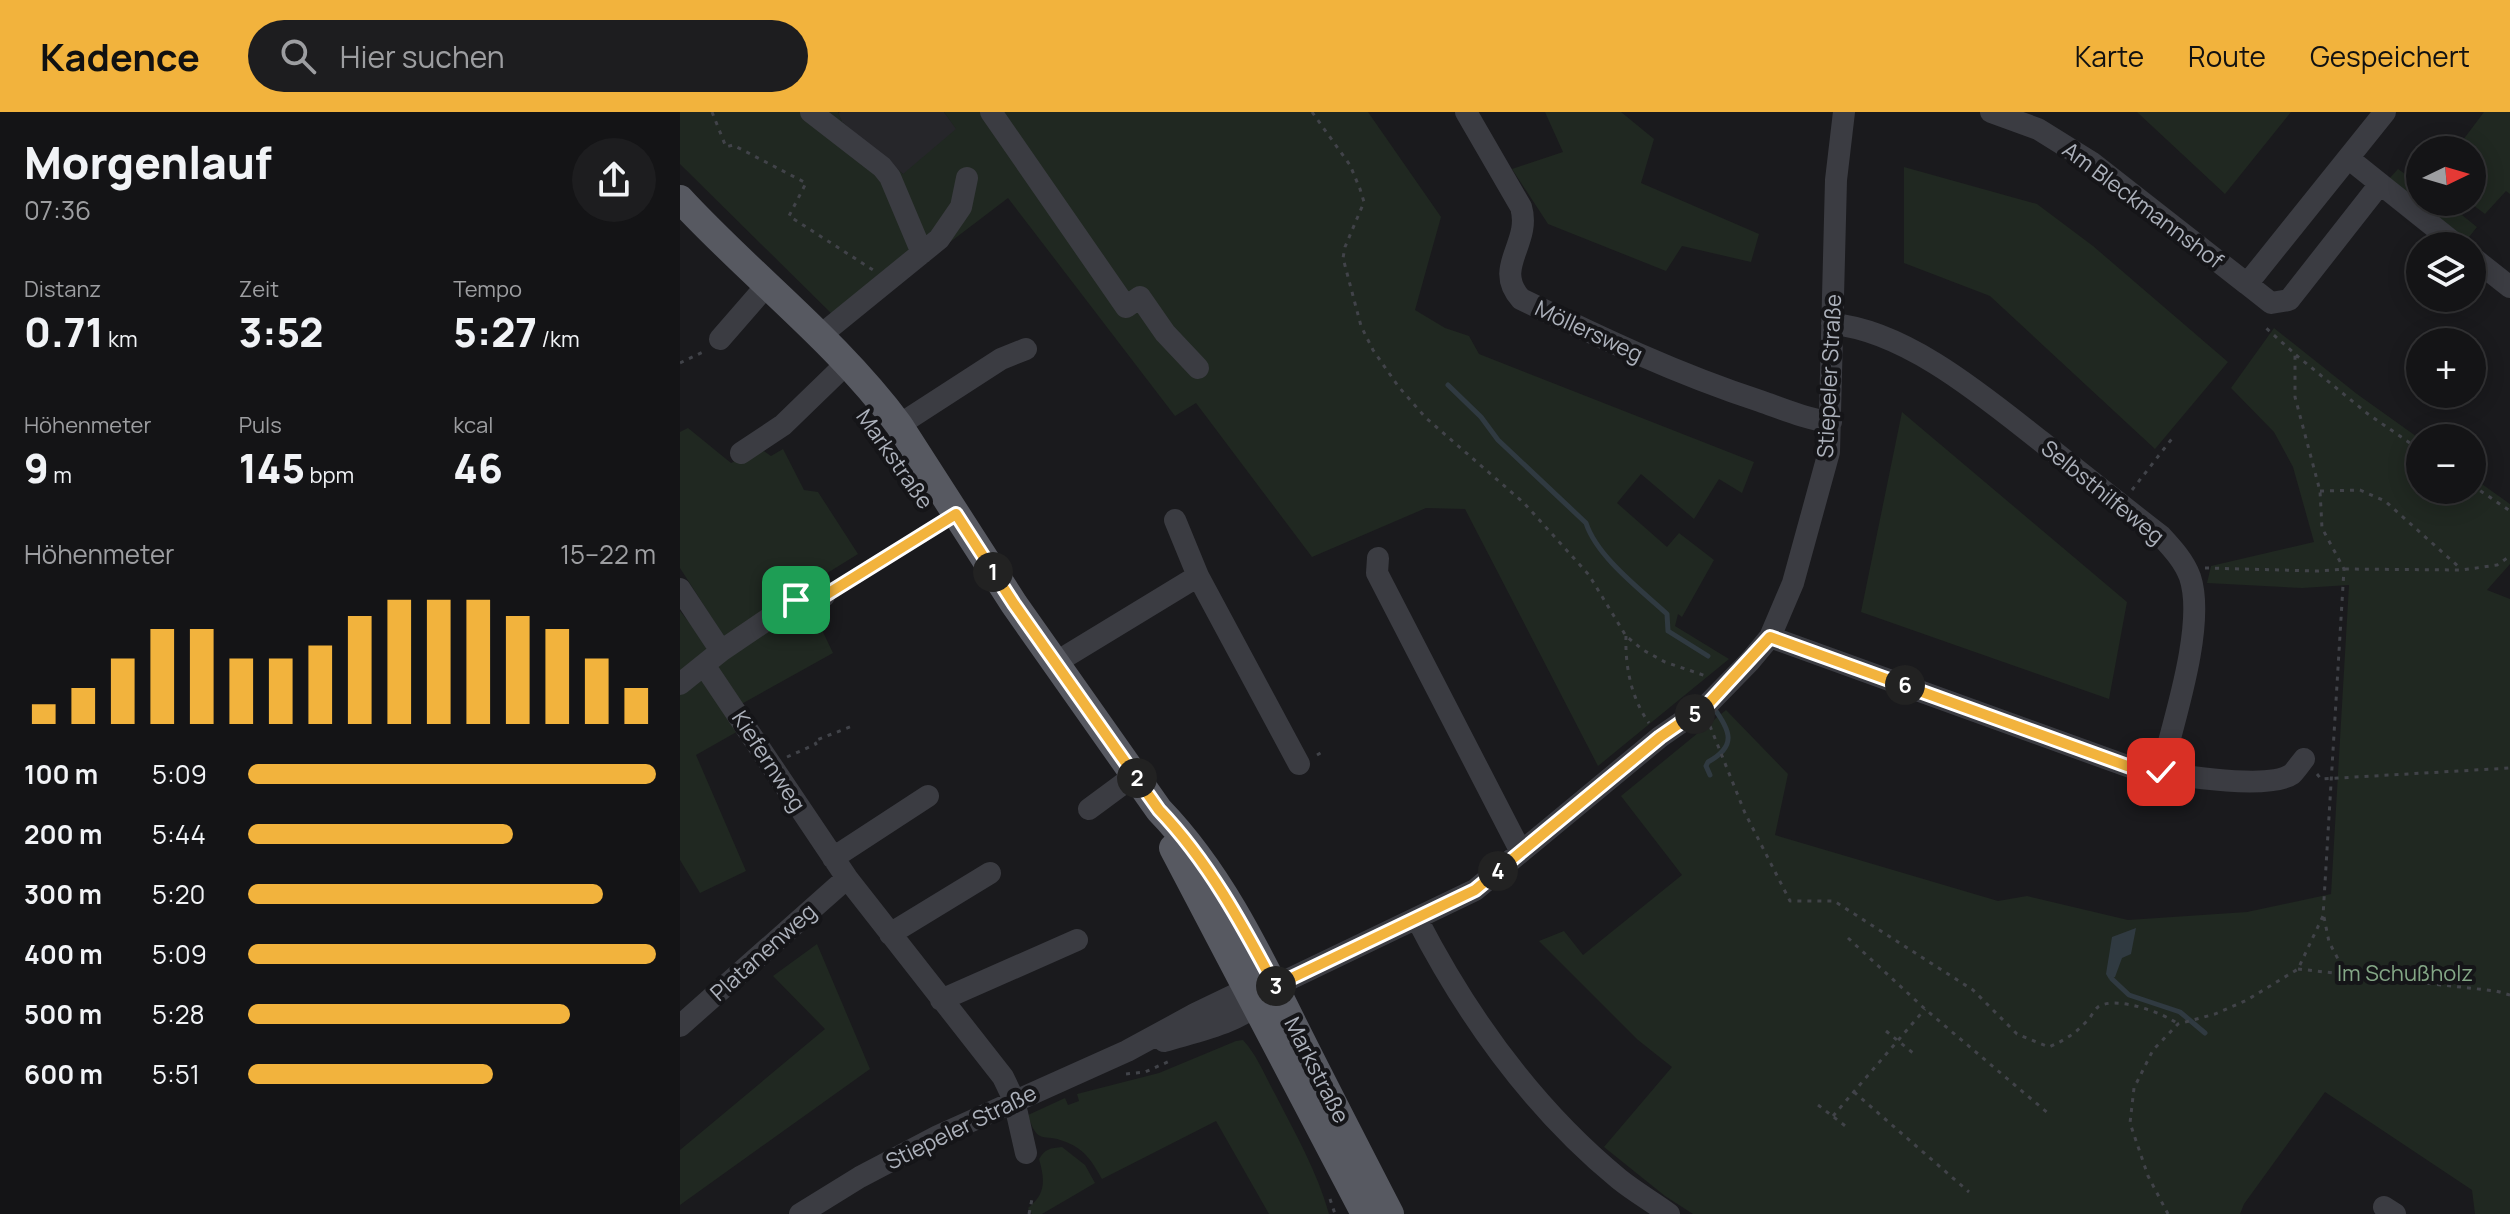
<!DOCTYPE html>
<html lang="de">
<meta charset="utf-8">
<style>
body{margin:0;font-family:Manrope,sans-serif;background:#1d1d1f;color:#f1f3f6;height:100vh;display:flex;flex-direction:column;font-size:30px;white-space:nowrap}
*{box-sizing:border-box;margin:0}
p{font-size:26px;color:#9d9ea1}
.icon{flex:none;width:44px;height:44px;fill:none;stroke:currentColor;stroke-width:2;stroke-linecap:round;stroke-linejoin:round}
.map{position:relative;flex:1;overflow:hidden}
.drawer{display:flex;flex-direction:column;background:#141416;width:680px}
.drawer>*{flex:none}
.needle{width:52px;rotate:85deg}
.tools{position:absolute;left:1726px;top:24px;display:grid;gap:16px}
.tools a{display:grid;place-items:center;width:80px;height:80px;border-radius:50%;background:#141416;box-shadow:0 4px 20px #0003,0 0 0 2px #333335;font-size:40px}
.pin{position:absolute;display:grid;place-items:center;width:68px;height:68px;color:#fff;margin:-34px;border-radius:16px;box-shadow:0 4px 12px #0006}
.km{position:absolute;width:40px;height:40px;margin:-20px;border-radius:50%;background:#222;color:#fff;font-size:22px;line-height:40px;text-align:center}
.round{display:grid;place-items:center;flex:none;width:84px;height:84px;border-radius:42px;background:#1d1d1f}
.head{display:flex;align-items:center;justify-content:space-between;height:136px;padding:0 24px}
h1{font-size:44px;font-weight:800;line-height:60px}
.figures{display:grid;grid-template-columns:repeat(3,1fr);gap:12px;height:136px;padding:8px 24px}
.figures div{display:grid;align-content:center}
.figures b{font-size:40px;font-weight:800}
.figures small{font-size:22px;font-weight:400}
.figures p{font-size:22px}
.chart{height:224px;padding:16px 24px}
.chart p{display:flex;justify-content:space-between}
.chart svg{width:100%;height:144px;margin-top:8px;stroke:#f2b33d;stroke-width:6}
ul{padding:0 24px;list-style:none;font-size:26px}
li{display:grid;grid-template-columns:128px 96px 1fr;align-items:center;height:60px}
li i{height:20px;border-radius:10px;background:#f2b33d}
header{display:flex;align-items:center;gap:48px;box-sizing:border-box;height:112px;padding:0 40px;background:#f2b33d;color:#111}
header strong{font-size:38px}
nav{display:flex;gap:44px;margin-inline-start:auto;font-size:28px}
.search{width:560px;height:72px;background:#1d1d1f;display:flex;align-items:center;gap:20px;box-sizing:border-box;padding:0 28px;border-radius:44px;color:#9d9ea1;font-size:30px}
main{display:flex;flex:1;min-height:0}
.map>svg:first-child{display:block}
.built{fill:#26262a}
.green{fill:#202821}
.water{fill:#303a41}
.lines{fill:none;stroke-linecap:round;stroke-linejoin:round}
.stream{stroke:#303a41;stroke-width:5}
.path{stroke:#414349;stroke-width:3;stroke-dasharray:4 6;stroke-linecap:butt}
.minor{stroke:#3b3c42;stroke-width:22}
.major{stroke:#575961;stroke-width:28}
.route-casing{stroke:#fff;stroke-width:16}
.route{stroke:#f2b33d;stroke-width:10}
.labels{text-anchor:middle;stroke-width:8;stroke-linejoin:round;paint-order:stroke}
.street-label{font-size:22px;fill:#adb2bc;stroke:#151518}
.park-label{font-size:22px;fill:#84a786;stroke:#151518}
</style>
<header>
<strong>Kadence</strong>
<div class="search"><svg class="icon" aria-label="search" viewBox="0 0 24 24"><circle cx="10" cy="10" r="6"/><path d="M15 15l6 6"/></svg>Hier suchen</div>
<nav><a>Karte</a><a>Route</a><a>Gespeichert</a></nav>
</header>
<main>
<section class="drawer">
<div class="head"><div><h1>Morgenlauf</h1><p>07:36</p></div><a class="round"><svg class="icon" aria-label="share" viewBox="0 0 24 24"><path d="M12 15V3M7 8l5-5 5 5M5 13v7h14v-7"/></svg></a></div>
<div class="figures">
<div><p>Distanz</p><b>0.71<small> km</small></b></div>
<div><p>Zeit</p><b>3:52</b></div>
<div><p>Tempo</p><b>5:27<small> /km</small></b></div>
</div>
<div class="figures">
<div><p>Höhenmeter</p><b>9<small> m</small></b></div>
<div><p>Puls</p><b>145<small> bpm</small></b></div>
<div><p>kcal</p><b>46</b></div>
</div>
<div class="chart"><p><span>Höhenmeter</span>15–22 m</p>
<svg viewBox="0 0 160 44" preserveAspectRatio="none"><path d="M5 44V38M15 44V33M25 44V24M35 44V15M45 44V15M55 44V24M65 44V24M75 44V20M85 44V11M95 44V6M105 44V6M115 44V6M125 44V11M135 44V15M145 44V24M155 44V33"/></svg>
</div>
<ul>
<li><b>100 m</b>5:09<i style="width:100%"></i></li>
<li><b>200 m</b>5:44<i style="width:65%"></i></li>
<li><b>300 m</b>5:20<i style="width:87%"></i></li>
<li><b>400 m</b>5:09<i style="width:100%"></i></li>
<li><b>500 m</b>5:28<i style="width:79%"></i></li>
<li><b>600 m</b>5:51<i style="width:60%"></i></li>
</ul>
</section>
<div class="map">
<svg width="1830" height="1102" viewBox="0 0 1830 1102">
<rect width="100%" height="100%" fill="#1a1a1d"/>
<path class="built" d="M161,0H264L327,85L223,62L162,10L158,1Z"/>
<path class="green" d="M0,0H158L162,10L223,62L276,17L264,0H688L761,105L735,198L765,216L789,224L799,242L1074,350L1062,381L1039,367L1014,407L961,362L937,391L987,435L999,421L1034,448L1002,505L998,502L995,514L1049,547L918,654L785,397L746,396L632,445L516,291L495,304L328,86L261,137L153,203L0,52Z
M865,0H941L974,27L961,71L1079,122L1071,150L1002,134L986,159L868,112L832,57L883,40Z
M1457,0H1611L1545,82Z
M1804,0H1830V82L1826,79L1805,102L1789,90H1792V38H1765L1774,28L1780,32Z
M1224,55L1357,92L1413,134L1548,250L1475,337L1310,184L1224,151Z
M1736,55L1740,58V90H1786L1778,100L1797,115L1785,130L1708,68L1718,57L1725,62L1728,59L1731,61Z
M1594,216L1677,282L1740,327V378H1792V365L1830,392V452L1807,478L1830,487V1102H1795L1792,1078L1645,980L1564,1092L1560,1102H1013L985,1084L924,1035L992,955L958,928L859,829L884,819L903,843L1002,763L941,684L1046,598L1108,662L1095,723L1318,789L1347,784L1448,808L1567,800L1651,782L1669,473L1622,476L1527,471L1531,454L1634,430L1613,355L1594,320L1551,276Z
M1222,300L1447,490L1429,587L1181,500Z
M8,316L51,351L81,337L91,344L103,337L124,378L138,380L178,442L44,525L0,456V320Z
M129,491L153,541L47,600L60,618L16,643L66,759L20,781L0,748V499L29,535Z
M137,832L190,957L0,1093V1038L145,917L93,864Z
M563,928C577,943 585,964 595,982C615,1021 637,1059 649,1102H589L536,1009L422,1067C413,1051 405,1037 386,1030C363,1020 358,1035 348,1003L385,986L388,993L399,989L397,982L479,961L556,929Z
M382,1035L405,1053L415,1071L362,1102H352L348,1096C366,1082 365,1068 359,1047C365,1037 370,1036 382,1035Z"/>
<path class="water" d="M1456,816L1451,842L1442,846L1435,865L1429,867L1426,862L1432,825Z"/>
<g class="lines">
<path class="stream" d="M768,273L801,305L818,328L906,411C917,445 961,478 987,502L988,519L1028,544
M1030,663L1026,654L1028,650C1057,634 1051,619 1033,595
M1432,867L1449,883L1500,900L1525,921"/>
<path class="path" d="M32,0L46,35L53,33L126,71L109,104L193,158
M632,0L670,53L680,77L684,90L665,135L663,146L681,214L693,238L718,274L746,306L844,391L909,463L946,524L963,538L985,550L1029,565
M1616,243L1688,302L1740,338
M0,251L25,239
M1792,373L1830,399
M1452,378L1494,324
M1640,379L1680,378L1705,389L1780,456
M1525,456L1638,459L1664,457L1782,458L1817,453L1830,444
M160,474L259,412
M946,524C945,554 951,586 969,611
M1030,614L1065,701L1110,789H1154L1293,878L1337,922L1369,935C1383,929 1395,922 1406,910C1411,906 1413,899 1418,895C1435,883 1484,901 1498,912
M637,643L644,639
M107,645L136,632L134,629L175,613
M1637,662L1641,667L1830,656
M1644,805L1649,830L1667,864
M1168,826L1245,897L1369,1002
M1618,857L1816,879L1830,883
M1206,919L1233,941
M446,962L465,960L492,948
M1174,980L1289,1080
M1138,993L1168,1016
M1153,1004L1245,897
M650,1087L655,1102
M349,1102L352,1087
M1488,1102L1468,1064L1450,1011L1454,976L1473,938L1498,912L1535,902L1567,888L1618,857L1643,804L1664,457L1642,416L1640,379L1615,285V242L1586,216"/>
<path class="minor" d="M131,0L202,55L210,65L242,141
M311,0L446,195L460,185L485,221L518,256
M786,0L841,95C852,132 812,155 841,187C919,225 997,262 1080,289C1103,297 1126,307 1151,310
M1311,0L1358,17L1411,50L1567,172L1705,0
M1668,46L1778,134
M1792,145L1830,175
M1567,172L1591,191L1609,188L1700,72
M1152,212C1226,218 1306,286 1362,330C1402,362 1441,393 1481,424C1493,437 1504,449 1510,465C1526,513 1493,611 1481,660
M141,223L259,127L281,95L287,66
M40,227L87,173
M219,313L321,247L346,237
M61,341L103,313L167,251
M495,408L518,464L619,652
M698,446L697,461L841,740
M0,477L41,539
M1090,525L1450,655C1482,661 1587,680 1612,662C1616,658 1620,652 1624,647
M375,551L518,464
M24,553L167,766L323,965L334,988L346,1041
M0,572L41,539L116,488L144,484
M409,697L455,663
M153,746L248,684
M737,807C787,904 854,997 939,1067C955,1080 973,1090 989,1102
M210,822L310,761
M261,888L397,828
M0,914L167,766
M484,929C517,919 562,911 586,884
M1704,1095L1715,1102
M120,1102L180,1065L258,1024L447,939L515,902L567,877L595,874L795,778L980,625L1029,591L1070,549L1090,525L1113,471L1149,340L1156,68L1164,0"/>
<path class="major" d="M0,87C71,164 156,228 219,313L334,492L479,698C539,760 577,839 615,916C646,978 678,1040 710,1102
M493,736L685,1102"/>
</g>
<g class="lines">
<g class="route-casing">
<path id="route" d="M116,488L144,484L276,402L334,492L479,698C528,749 562,812 595,874L795,778L980,625L1029,591L1090,525L1450,655L1481,660"/>
</g>
<use href="#route" class="route"/>
</g>
<g class="labels">
<g class="street-label">
<text transform="translate(1463 93) rotate(37)" y="8">Am Bleckmannshof</text>
<text transform="translate(909 219) rotate(25)" y="8">Möllersweg</text>
<text transform="translate(1149 264) rotate(-87)" y="8">Stiepeler Straße</text>
<text transform="translate(215 347) rotate(55)" y="8">Markstraße</text>
<text transform="translate(1423 380) rotate(39)" y="8">Selbsthilfeweg</text>
<text transform="translate(89 649) rotate(57)" y="8">Kiefernweg</text>
<text transform="translate(83 840) rotate(-42)" y="8">Platanenweg</text>
<text transform="translate(637 958) rotate(63)" y="8">Markstraße</text>
<text transform="translate(281 1015) rotate(-26)" y="8">Stiepeler Straße</text>
</g>
<g class="park-label">
<text x="1725" y="869">Im Schußholz</text>
</g>
</g>
</svg>
<div class="tools">
<a><svg class="needle" viewBox="-14 -14 28 28"><path d="M0-13l5 13h-10z" fill="#e53935"/><path d="M0 13l5-13h-10z" fill="#9d9ea1"/></svg></a>
<a><svg class="icon" aria-label="layers" viewBox="0 0 24 24"><path d="M12 4l9 5-9 5-9-5zM3 14l9 5 9-5"/></svg></a>
<a>+</a>
<a>−</a>
</div>
<div class="pin" style="left:116px;top:488px;background:#1e9e55"><svg class="icon" aria-label="arrive" viewBox="0 0 24 24"><path d="M6 21V4h12l-3 4 3 4H6"/></svg></div>
<div class="pin" style="left:1481px;top:660px;background:#d93025"><svg class="icon" aria-label="check" viewBox="0 0 24 24"><path d="M5 12l5 5 9-10"/></svg></div>
<b class="km" style="left:313px;top:460px">1</b>
<b class="km" style="left:457px;top:666px">2</b>
<b class="km" style="left:596px;top:874px">3</b>
<b class="km" style="left:818px;top:759px">4</b>
<b class="km" style="left:1015px;top:602px">5</b>
<b class="km" style="left:1225px;top:573px">6</b>
</div>
</main>
